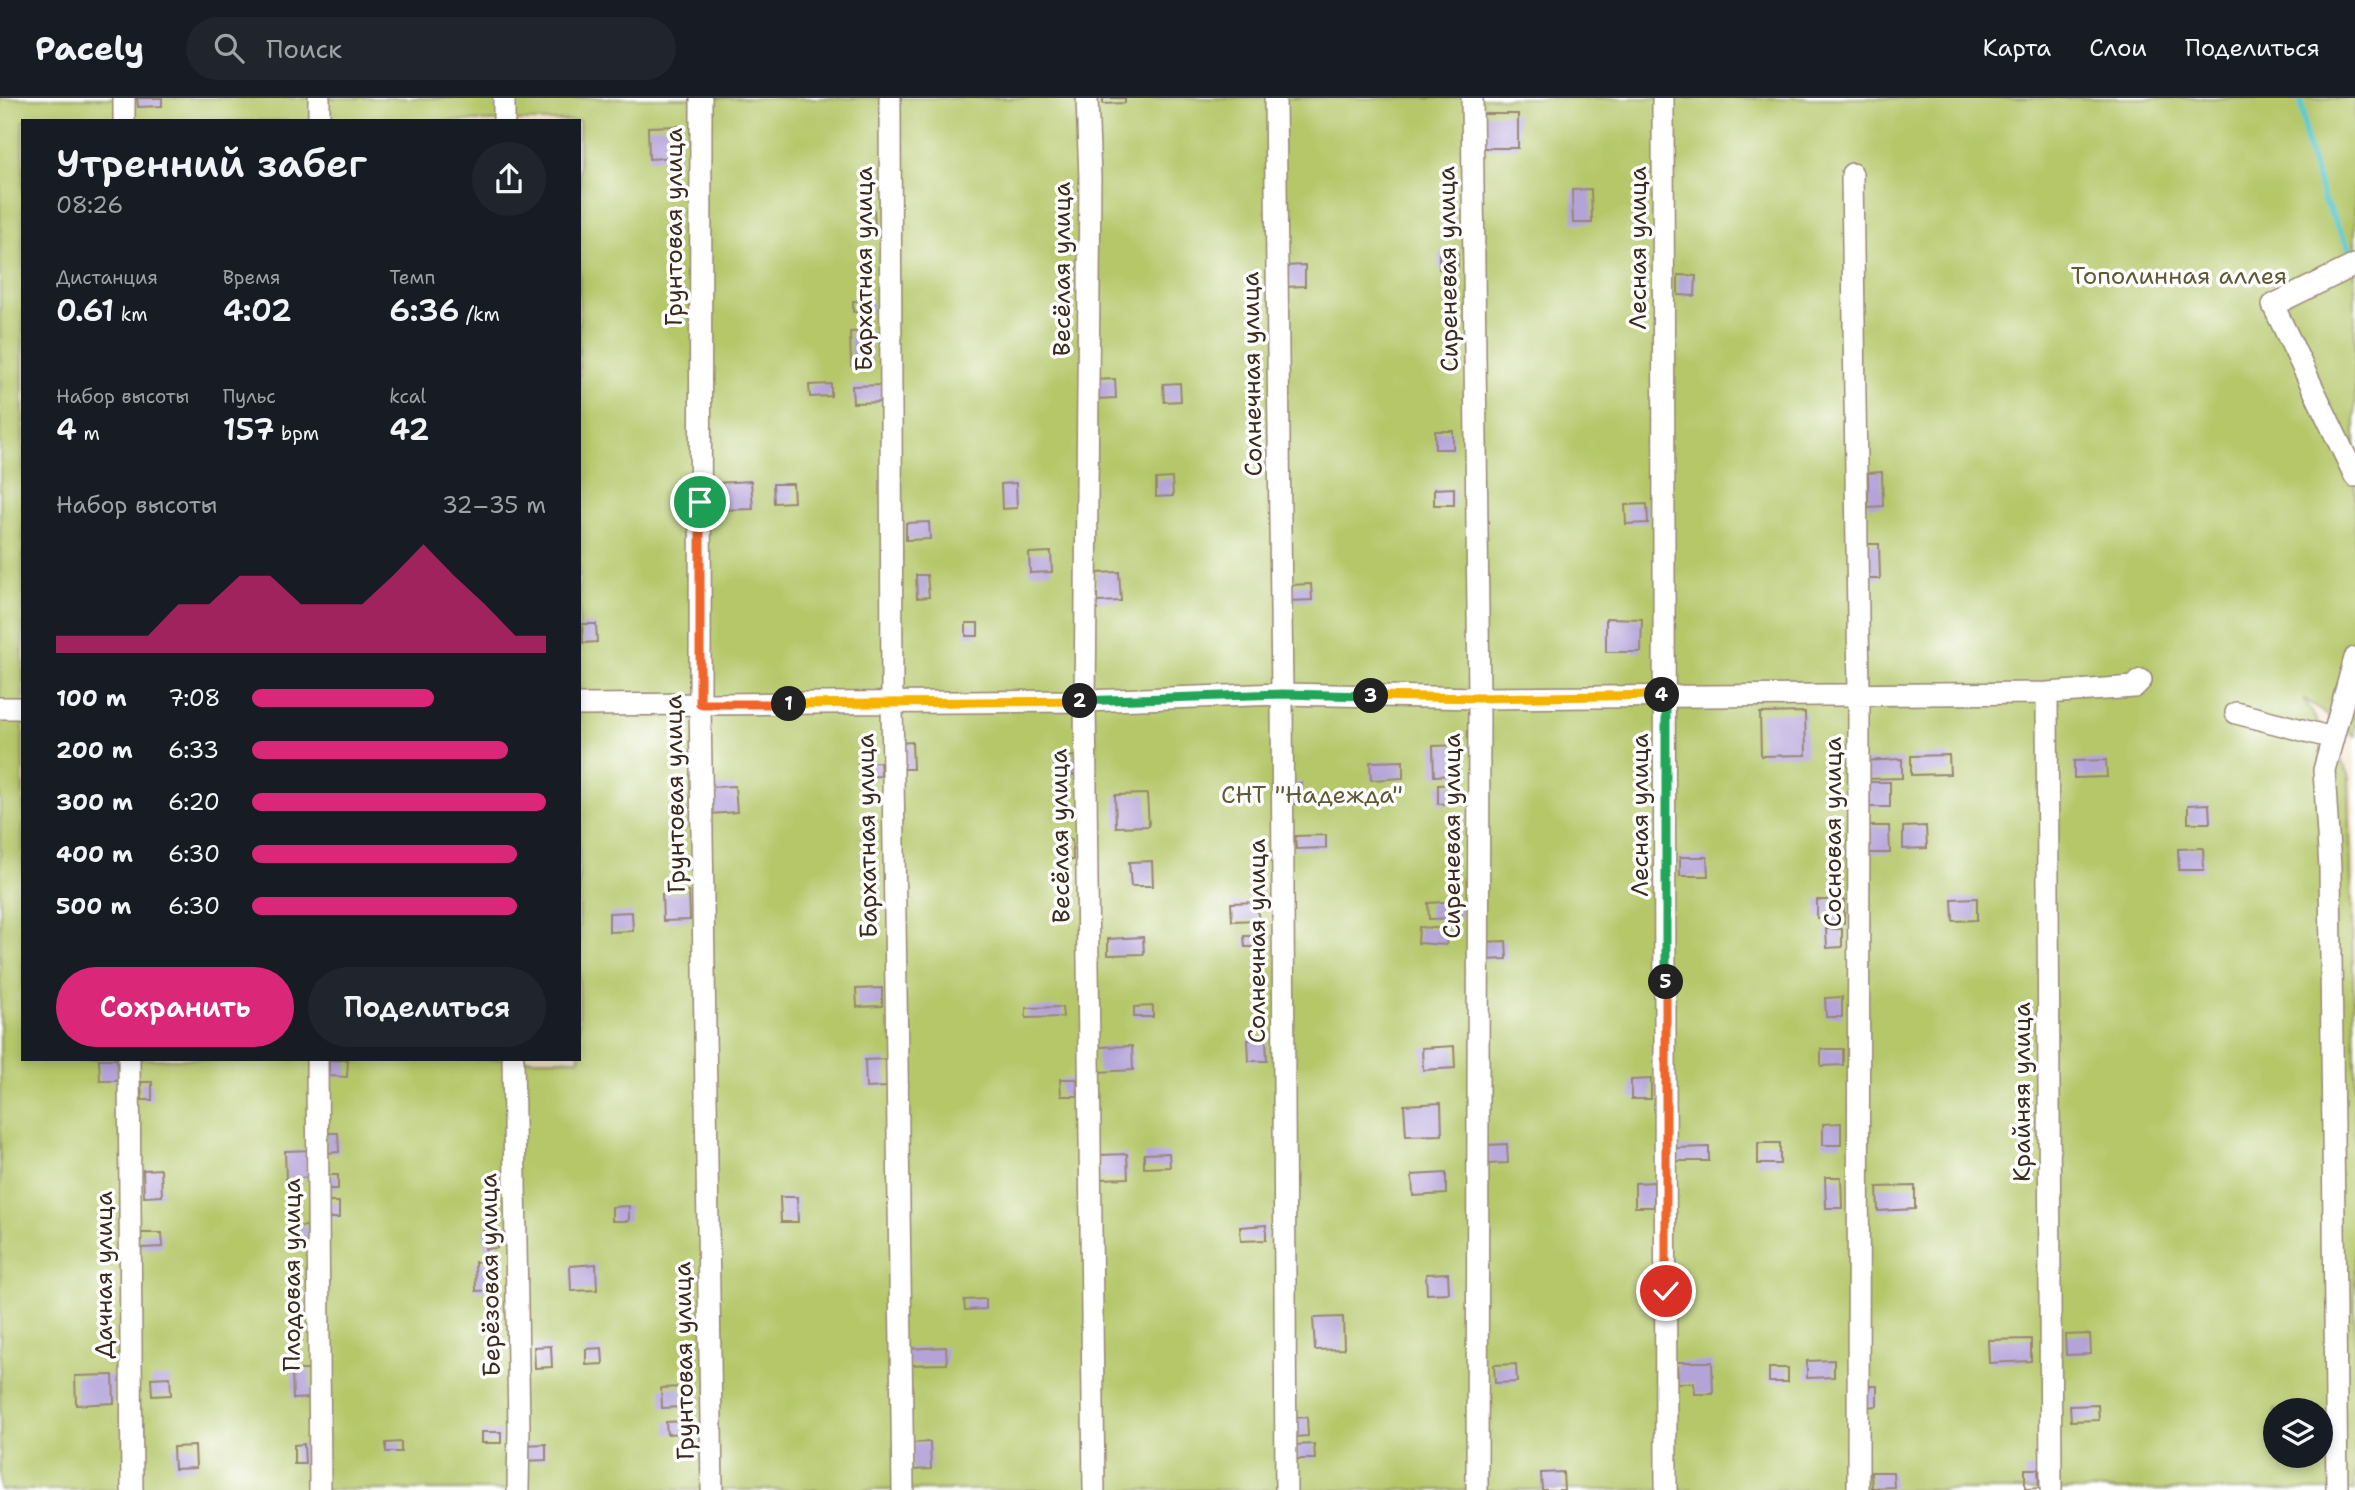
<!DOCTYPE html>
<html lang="ru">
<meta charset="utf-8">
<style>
body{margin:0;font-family:"Shantell Sans",sans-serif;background:#20242c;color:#f1f3f6;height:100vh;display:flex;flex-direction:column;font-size:26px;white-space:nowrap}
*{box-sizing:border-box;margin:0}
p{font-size:23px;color:#9ea1a6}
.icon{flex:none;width:38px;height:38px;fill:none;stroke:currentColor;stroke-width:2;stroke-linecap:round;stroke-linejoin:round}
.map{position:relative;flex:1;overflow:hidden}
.panel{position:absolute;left:21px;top:21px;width:560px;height:942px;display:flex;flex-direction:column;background:#171b24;border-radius:0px;box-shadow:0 4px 10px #0003}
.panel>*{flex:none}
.tools{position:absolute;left:2263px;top:1300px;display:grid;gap:14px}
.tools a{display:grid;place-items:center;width:70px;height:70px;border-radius:50%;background:#171b24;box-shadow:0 4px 10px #0003;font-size:35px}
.pin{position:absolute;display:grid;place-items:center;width:60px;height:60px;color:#fff;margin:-30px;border:4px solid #fff;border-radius:50%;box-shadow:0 2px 7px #0007}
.km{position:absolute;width:35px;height:35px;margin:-18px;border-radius:50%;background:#222;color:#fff;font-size:19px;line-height:35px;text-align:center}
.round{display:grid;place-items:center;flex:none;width:74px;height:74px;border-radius:37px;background:#20242c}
.head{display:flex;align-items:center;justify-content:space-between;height:119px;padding:0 35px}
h1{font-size:38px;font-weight:600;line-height:52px}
.metrics{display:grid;grid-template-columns:repeat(3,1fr);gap:10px;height:119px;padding:7px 35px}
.metrics div{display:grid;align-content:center}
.metrics b{font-size:30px;font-weight:600}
.metrics small{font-size:19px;font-weight:400}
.metrics p{font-size:19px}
.chart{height:196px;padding:14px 35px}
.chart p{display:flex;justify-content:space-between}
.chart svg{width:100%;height:126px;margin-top:7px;fill:#db2777;opacity:.7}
.action{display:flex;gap:14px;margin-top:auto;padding:14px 35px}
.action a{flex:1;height:80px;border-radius:42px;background:#db2777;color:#fff;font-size:28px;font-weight:600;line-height:80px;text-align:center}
.action a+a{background:#20242c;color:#f1f3f6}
ul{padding:0 35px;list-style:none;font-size:23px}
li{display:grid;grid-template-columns:112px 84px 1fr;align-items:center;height:52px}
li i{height:18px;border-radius:9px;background:#db2777}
header{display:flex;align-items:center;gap:42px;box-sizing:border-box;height:98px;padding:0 35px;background:#171b24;border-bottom:2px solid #363941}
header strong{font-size:33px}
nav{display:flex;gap:38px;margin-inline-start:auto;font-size:24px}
.search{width:490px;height:63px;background:#20242c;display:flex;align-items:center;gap:18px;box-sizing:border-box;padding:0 24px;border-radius:38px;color:#9ea1a6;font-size:26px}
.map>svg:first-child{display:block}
.green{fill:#b6c76a;stroke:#787844;stroke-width:2;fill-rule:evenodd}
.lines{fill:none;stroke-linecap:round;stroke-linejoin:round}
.stream{stroke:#5ccad0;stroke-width:6}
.building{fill:#b3a3d9}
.minor-casing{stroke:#978774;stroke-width:24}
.minor{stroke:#fff;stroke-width:21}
.split-1-casing{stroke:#fff;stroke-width:14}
.split-2-casing{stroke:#fff;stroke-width:14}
.split-3-casing{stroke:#fff;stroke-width:14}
.split-4-casing{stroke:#fff;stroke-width:14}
.split-5-casing{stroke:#fff;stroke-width:14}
.split-6-casing{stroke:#fff;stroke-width:14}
.split-1{stroke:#f0652b;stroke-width:9}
.split-2{stroke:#f5b400;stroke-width:9}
.split-3{stroke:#22a559;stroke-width:9}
.split-4{stroke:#f5b400;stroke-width:9}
.split-5{stroke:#22a559;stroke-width:9}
.split-6{stroke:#f0652b;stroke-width:9}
.labels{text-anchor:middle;stroke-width:7;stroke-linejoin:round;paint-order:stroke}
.street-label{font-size:24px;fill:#3b2a1e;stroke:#fff}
.park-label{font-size:24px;fill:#605935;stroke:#fff}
</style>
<header>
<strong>Pacely</strong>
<div class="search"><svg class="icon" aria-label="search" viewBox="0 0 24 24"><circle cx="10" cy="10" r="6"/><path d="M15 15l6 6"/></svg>Поиск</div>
<nav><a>Карта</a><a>Слои</a><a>Поделиться</a></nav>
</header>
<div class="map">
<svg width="2355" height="1392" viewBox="0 0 2355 1392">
<rect width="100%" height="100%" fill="#fff"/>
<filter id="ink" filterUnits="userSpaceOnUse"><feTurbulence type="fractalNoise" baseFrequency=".0143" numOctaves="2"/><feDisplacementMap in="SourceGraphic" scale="14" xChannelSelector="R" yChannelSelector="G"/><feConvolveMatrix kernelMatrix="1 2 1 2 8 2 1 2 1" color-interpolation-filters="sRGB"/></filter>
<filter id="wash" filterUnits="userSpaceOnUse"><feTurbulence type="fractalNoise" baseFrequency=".00686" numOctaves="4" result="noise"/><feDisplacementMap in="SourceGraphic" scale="28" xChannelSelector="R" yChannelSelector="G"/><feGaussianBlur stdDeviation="1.57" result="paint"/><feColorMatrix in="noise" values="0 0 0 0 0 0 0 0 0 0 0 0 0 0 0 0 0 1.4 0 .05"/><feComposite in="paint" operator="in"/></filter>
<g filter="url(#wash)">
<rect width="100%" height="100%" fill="#f3e4ca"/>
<path class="green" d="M0,0H2355V638L2303,600L2349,676L2355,962V1392H0ZM23,23H579V961H23ZM2275,1312H2320V1358H2275Z"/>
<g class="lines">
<path class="stream" d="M2301,0L2306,43L2324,103L2352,155"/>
</g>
<g id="blocks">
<path class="building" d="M137,0H162V8L138,9Z
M1103,0H1125V5L1103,6Z
M1482,16H1518V50H1482Z
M678,28L679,59L649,61L648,29Z
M1591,91L1592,125H1573L1572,92Z
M874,112L875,133H866L865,113Z
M1439,156H1458V171H1439Z
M1305,167V188L1285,189L1284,168Z
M1678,177L1696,178L1695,198L1678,197Z
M853,203H872L873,213L853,214Z
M870,233L871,267L851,268L850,234Z
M1115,281L1116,300L1094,301L1093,282Z
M1180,285L1181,303L1164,304L1163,286Z
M831,286V298L810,299L809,287Z
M883,287L884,304L853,305L852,288Z
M1435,333H1453V351H1435Z
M1882,374L1883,408L1868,409V375Z
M1172,380L1173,398L1156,399V381Z
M751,383L753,411L718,412L717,385Z
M1016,385L1017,410L1002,411L1001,386Z
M773,386H793L794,404L774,405Z
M1454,390V407H1434V391Z
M1647,406L1648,425L1626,426L1625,407Z
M929,424L930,441L906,442V425Z
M1865,446H1879L1880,481H1865Z
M1051,454L1052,474L1030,475L1029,455Z
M1119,474L1121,503L1097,504L1096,475Z
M916,477H927L929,499L917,500Z
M1311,486L1312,502L1288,503V487Z
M1606,520L1642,521L1641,554H1606Z
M966,525H978V538H966Z
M582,526H596L597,544L583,545Z
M1805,614L1806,657L1761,658L1760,615Z
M912,644L913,671H901L900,645Z
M1459,647V677L1434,678L1433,648Z
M1949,657L1950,676L1911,677V658Z
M1075,658L1076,677H1057L1056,659Z
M1902,661V680L1865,681L1864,663Z
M2106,662L2107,679L2074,680V663Z
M1403,663V680L1371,682L1370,664Z
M880,664L881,678L859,679L858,665Z
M1865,684H1890V709H1866Z
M1291,685H1302L1303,706H1292Z
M1455,686L1456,705L1438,706V687Z
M735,688L737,714L710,716L709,689Z
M1147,696L1149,728L1116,729L1115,697Z
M2209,706L2210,725H2188V707Z
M1867,728H1889L1890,755H1867Z
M1926,728L1927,750L1903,751V729Z
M1326,737V750L1296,751L1295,738Z
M1072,741L1073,762H1059V742Z
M2203,750L2204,772H2179L2178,751Z
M1680,759H1707L1708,778H1680Z
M1152,763L1153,788H1131L1129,764Z
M689,794L690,822L663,823L662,796Z
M1977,800V822L1953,823L1952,801Z
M1817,802H1844V825L1825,826L1824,819L1817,820Z
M1460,803L1461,820L1429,821L1428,805Z
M1258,804V822L1232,823L1231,805Z
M632,814L633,833L609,834V815Z
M1419,829L1447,831L1446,847L1418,845Z
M1826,831H1842V849L1827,850Z
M1244,838H1256L1257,849H1245Z
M1143,839L1144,856L1108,857V841Z
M1506,843L1507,861L1484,862V844Z
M882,890V908L857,909L856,891Z
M1842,899V919H1826L1825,900Z
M1153,908V919H1134V909Z
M1062,909L1063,919L1026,920V910Z
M1266,941L1267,963H1249L1248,942Z
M1132,948L1133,972L1098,974L1097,949Z
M1454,948L1455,970L1423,972L1422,950Z
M1821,951H1843V967L1821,968Z
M99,961H117L118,983H100Z
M886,961L887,989L866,990L865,962Z
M329,962H348L347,979L329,978Z
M1060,981H1077L1078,998H1061Z
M1651,981V1001H1631V982Z
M141,984H152V1002H142Z
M1441,1005L1442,1037L1406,1038L1404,1007Z
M1841,1025V1047H1823V1026Z
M326,1035H338L339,1054L327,1055Z
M1758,1045H1780V1066H1758Z
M1507,1046L1508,1065L1487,1066L1486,1047Z
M1709,1049V1063H1675V1050Z
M313,1052L314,1079L286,1081L285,1053Z
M1169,1055L1170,1069L1144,1070V1056Z
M1127,1056L1128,1080L1100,1081L1099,1057Z
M161,1071L162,1098L144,1099L143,1072Z
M1446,1075V1096L1413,1098L1412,1077Z
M328,1077H338V1091H328Z
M1825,1079H1841L1842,1110H1826Z
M1654,1084V1109H1635V1085Z
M1915,1088V1111L1878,1113L1877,1089Z
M780,1099H797L798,1124H781Z
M328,1104H339V1120H328Z
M629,1108V1123H612V1109Z
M1266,1127V1142L1241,1143L1240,1129Z
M307,1128L308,1148L291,1149L290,1129Z
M484,1131H496L497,1150L485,1151Z
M141,1135H162L163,1149L141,1150Z
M495,1163L496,1192L476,1193L475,1164Z
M596,1166L597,1192L571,1193L570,1168Z
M1448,1175L1449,1195L1427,1196L1426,1176Z
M986,1201V1211L965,1212L964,1202Z
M1343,1219L1344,1251L1315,1252L1313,1220Z
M2090,1236L2091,1256L2066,1257L2065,1237Z
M2031,1241V1263L1989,1265L1988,1242Z
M551,1248L552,1269L535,1270L534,1249Z
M946,1249L947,1266L905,1267V1251Z
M602,1250L603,1266L586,1267V1251Z
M1834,1262V1279L1807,1280V1263Z
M1677,1264H1712L1713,1296H1695L1694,1285H1678Z
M1516,1266L1517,1284L1495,1285L1494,1267Z
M1769,1270H1788V1284H1769Z
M292,1272H310L311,1300L293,1301Z
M113,1277L114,1305L76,1307L75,1278Z
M170,1279L171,1297L152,1298L151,1280Z
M1864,1288H1877V1308L1865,1309Z
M682,1289L683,1309L662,1310L661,1290Z
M2098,1307L2099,1322L2071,1323L2070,1308Z
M1307,1319L1308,1338L1295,1339L1294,1320Z
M686,1323V1335L667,1336L666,1324Z
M482,1334H501V1345H482Z
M401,1344V1354H386V1345Z
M930,1344L931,1371L912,1372L911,1345Z
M304,1346L305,1366H294V1347Z
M546,1346V1362L523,1363L522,1347Z
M1314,1346L1315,1361H1295L1294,1347Z
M195,1348L196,1370L174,1371L173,1349Z
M2025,1371H2038L2039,1390L2025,1391Z
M1563,1374L1564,1392H1542L1541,1375Z
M1871,1374H1893L1894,1389L1872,1390Z"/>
</g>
</g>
<g filter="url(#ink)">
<use href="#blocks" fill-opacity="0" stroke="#978774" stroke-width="2"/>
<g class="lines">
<g class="minor-casing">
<path id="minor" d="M124,0V23
M504,0V23
M701,0L700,606L712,1392
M890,0L892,605L903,1392
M1087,0L1090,81L1085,603L1094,1392
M1275,0L1282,596L1286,1392
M1472,0L1479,600L1477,1392
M1663,0L1666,1392
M319,23V0
M1852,76L1859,596L1858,1392
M2355,167L2273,207L2355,378
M2047,595L2051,1392
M579,607L1085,603L1282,596L1479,600L2047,595L2134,589L2141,582
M0,610H23
M2236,615L2333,640
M129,961L132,1392
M317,961L320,1392
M513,961L519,1330L518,1392
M2337,1392L2330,770L2324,672L2355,560"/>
</g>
<use href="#minor" class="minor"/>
</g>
</g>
<g class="lines" filter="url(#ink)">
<g class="split-1-casing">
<path id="split-1" d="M700,404V606H789"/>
</g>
<g class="split-2-casing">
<path id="split-2" d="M789,606L1080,603"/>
</g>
<g class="split-3-casing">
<path id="split-3" d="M1080,603L1282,596L1371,598"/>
</g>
<g class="split-4-casing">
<path id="split-4" d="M1371,598L1479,600L1662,597"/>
</g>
<g class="split-5-casing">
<path id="split-5" d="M1662,597H1666V884"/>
</g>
<g class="split-6-casing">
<path id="split-6" d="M1666,884V1193"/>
</g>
<use href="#split-1" class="split-1"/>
<use href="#split-2" class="split-2"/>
<use href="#split-3" class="split-3"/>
<use href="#split-4" class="split-4"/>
<use href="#split-5" class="split-5"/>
<use href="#split-6" class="split-6"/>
</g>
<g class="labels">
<g class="street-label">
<text transform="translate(674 129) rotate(-90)" y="8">Грунтовая улица</text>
<text transform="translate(1638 150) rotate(-90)" y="8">Лесная улица</text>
<text transform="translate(864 171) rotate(-90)" y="8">Бархатная улица</text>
<text transform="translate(1062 171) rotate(-90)" y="8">Весёлая улица</text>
<text transform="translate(1448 171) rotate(-91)" y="8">Сиреневая улица</text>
<text transform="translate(1252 276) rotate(-91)" y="8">Солнечная улица</text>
<text transform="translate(675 696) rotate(-91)" y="8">Грунтовая улица</text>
<text transform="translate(1640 717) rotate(-90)" y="8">Лесная улица</text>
<text transform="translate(1833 734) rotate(-90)" y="8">Сосновая улица</text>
<text transform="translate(867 738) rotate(-91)" y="8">Бархатная улица</text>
<text transform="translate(1060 738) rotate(-91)" y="8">Весёлая улица</text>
<text transform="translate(1452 738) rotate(-90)" y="8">Сиреневая улица</text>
<text transform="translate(1257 843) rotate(-90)" y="8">Солнечная улица</text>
<text transform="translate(2022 994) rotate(-90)" y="8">Крайняя улица</text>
<text transform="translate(104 1177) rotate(-90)" y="8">Дачная улица</text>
<text transform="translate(292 1177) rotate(-90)" y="8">Плодовая улица</text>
<text transform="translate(490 1177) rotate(-91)" y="8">Берёзовая улица</text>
<text transform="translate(684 1263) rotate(-91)" y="8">Грунтовая улица</text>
</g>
<g class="park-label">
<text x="2179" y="186">Тополинная аллея</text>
<text x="1312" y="705">СНТ "Надежда"</text>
</g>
</g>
</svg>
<div class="tools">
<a><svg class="icon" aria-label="layers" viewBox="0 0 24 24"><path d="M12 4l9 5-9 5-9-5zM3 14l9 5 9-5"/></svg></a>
</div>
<div class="pin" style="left:700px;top:404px;background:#1e9e55"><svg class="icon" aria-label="arrive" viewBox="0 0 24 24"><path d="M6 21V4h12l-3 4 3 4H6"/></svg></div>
<div class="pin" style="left:1666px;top:1193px;background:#d93025"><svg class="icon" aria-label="check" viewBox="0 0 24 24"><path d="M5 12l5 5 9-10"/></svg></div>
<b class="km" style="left:789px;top:606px">1</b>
<b class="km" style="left:1080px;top:603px">2</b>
<b class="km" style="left:1371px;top:598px">3</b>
<b class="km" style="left:1662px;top:597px">4</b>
<b class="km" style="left:1666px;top:884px">5</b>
<section class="panel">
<div class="head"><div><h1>Утренний забег</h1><p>08:26</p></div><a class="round"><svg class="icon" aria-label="share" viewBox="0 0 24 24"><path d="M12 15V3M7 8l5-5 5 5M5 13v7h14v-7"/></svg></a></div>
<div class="metrics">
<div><p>Дистанция</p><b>0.61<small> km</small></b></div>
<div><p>Время</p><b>4:02</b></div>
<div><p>Темп</p><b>6:36<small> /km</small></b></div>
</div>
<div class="metrics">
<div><p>Набор высоты</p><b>4<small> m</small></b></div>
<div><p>Пульс</p><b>157<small> bpm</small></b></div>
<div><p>kcal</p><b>42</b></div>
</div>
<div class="chart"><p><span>Набор высоты</span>32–35 m</p>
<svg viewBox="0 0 160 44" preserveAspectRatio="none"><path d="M0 44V38L10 38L20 38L30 38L40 27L50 27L60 17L70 17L80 27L90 27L100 27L110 17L120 6L130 17L140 27L150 38L160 38V44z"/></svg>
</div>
<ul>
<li><b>100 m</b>7:08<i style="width:62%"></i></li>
<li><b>200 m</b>6:33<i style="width:87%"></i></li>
<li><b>300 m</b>6:20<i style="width:100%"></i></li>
<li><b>400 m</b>6:30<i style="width:90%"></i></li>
<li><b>500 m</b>6:30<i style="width:90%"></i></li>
</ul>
<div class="action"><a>Сохранить</a><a>Поделиться</a></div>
</section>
</div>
